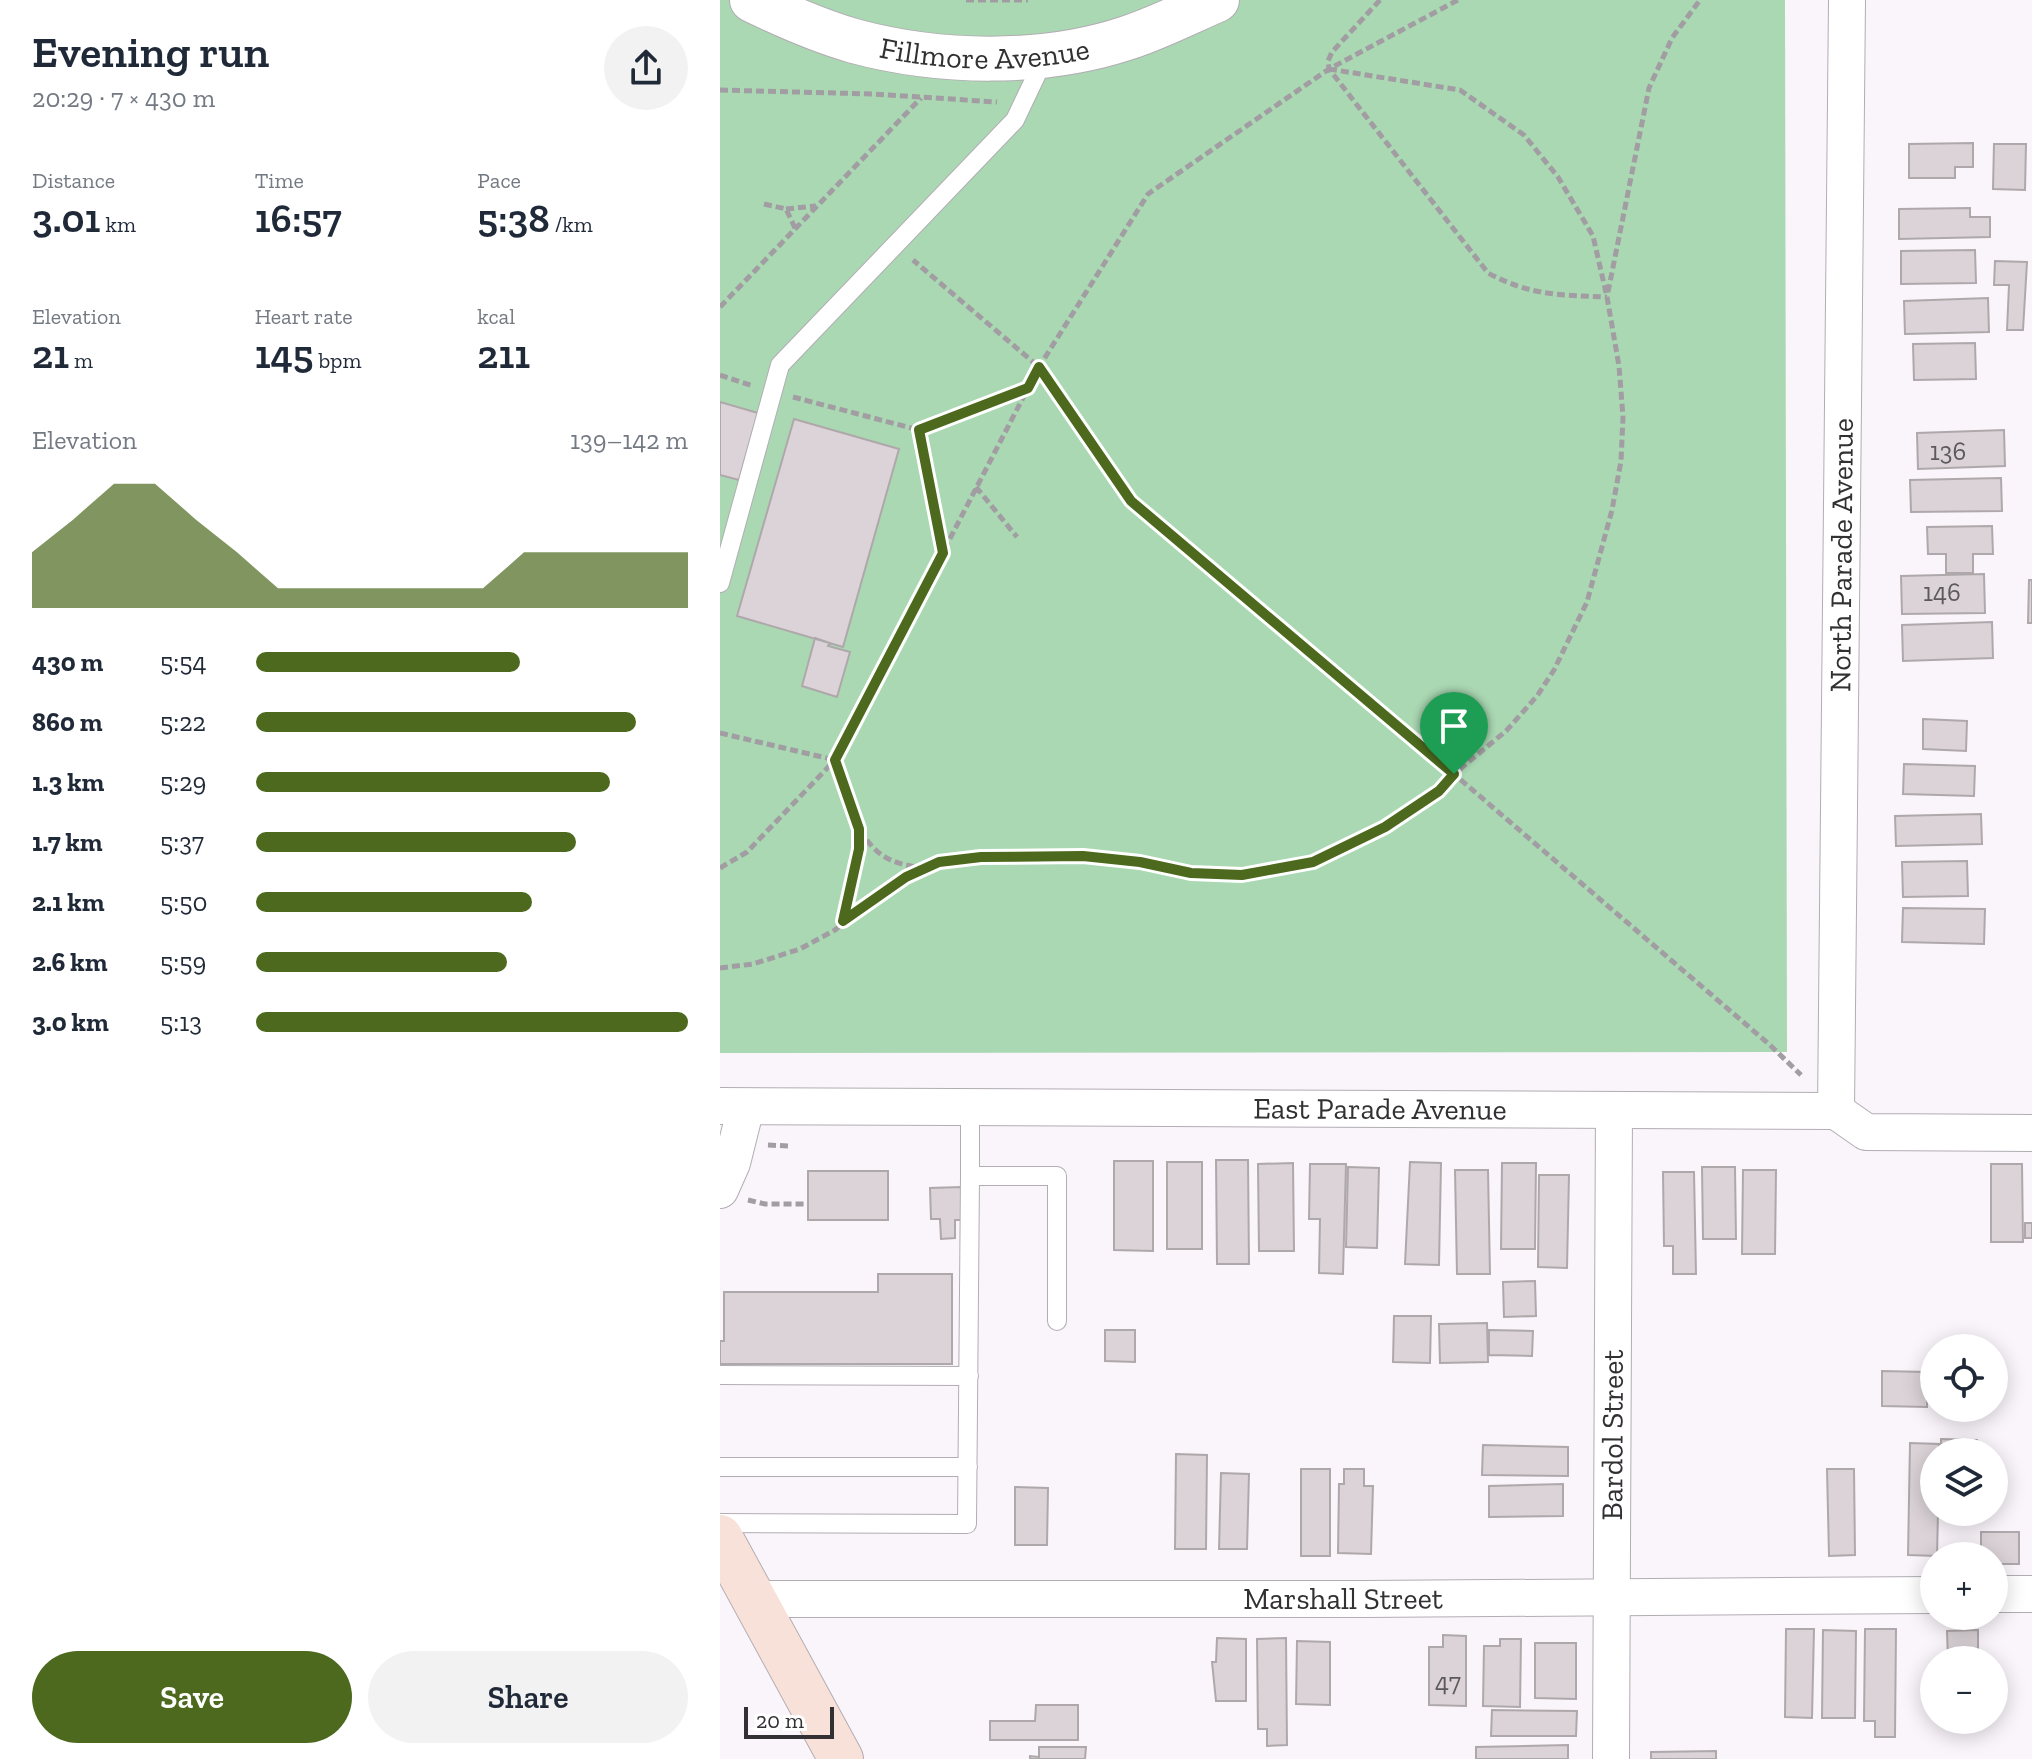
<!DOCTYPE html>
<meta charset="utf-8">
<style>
body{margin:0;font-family:"Zilla Slab",serif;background:#f2f2f3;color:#1f2937;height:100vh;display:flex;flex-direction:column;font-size:30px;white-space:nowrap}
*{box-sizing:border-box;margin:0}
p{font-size:26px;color:#747a83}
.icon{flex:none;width:44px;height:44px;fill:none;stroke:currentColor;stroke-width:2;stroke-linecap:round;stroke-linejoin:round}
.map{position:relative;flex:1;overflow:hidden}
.details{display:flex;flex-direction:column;background:#fff;width:720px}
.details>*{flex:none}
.fabs{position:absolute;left:1200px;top:1334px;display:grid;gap:16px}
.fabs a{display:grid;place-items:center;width:88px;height:88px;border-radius:50%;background:#fff;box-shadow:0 4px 20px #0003;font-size:40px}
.scale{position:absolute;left:24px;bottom:20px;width:90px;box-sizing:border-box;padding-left:8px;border:4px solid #323032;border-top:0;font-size:22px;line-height:28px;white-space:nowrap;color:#323032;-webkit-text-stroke:6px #fff;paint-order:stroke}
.pin{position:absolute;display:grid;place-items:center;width:68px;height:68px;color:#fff;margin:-82px -34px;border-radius:50% 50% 50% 0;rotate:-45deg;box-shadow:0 0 8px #0007}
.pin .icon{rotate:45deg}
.round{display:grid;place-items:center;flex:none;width:84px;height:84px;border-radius:42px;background:#f2f2f3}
.headline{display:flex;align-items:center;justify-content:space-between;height:136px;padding:0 32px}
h1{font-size:44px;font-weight:600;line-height:60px}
.metrics{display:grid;grid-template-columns:repeat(3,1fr);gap:12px;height:136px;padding:8px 32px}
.metrics div{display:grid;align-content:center}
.metrics b{font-size:40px;font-weight:600}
.metrics small{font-size:22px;font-weight:400}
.metrics p{font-size:22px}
.chart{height:224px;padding:16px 32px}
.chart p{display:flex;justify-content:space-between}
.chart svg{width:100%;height:144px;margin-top:8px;fill:#4c691d;opacity:.7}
.cta{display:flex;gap:16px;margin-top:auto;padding:16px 32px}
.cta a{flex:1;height:92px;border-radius:48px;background:#4c691d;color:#fff;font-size:32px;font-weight:600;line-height:92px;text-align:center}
.cta a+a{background:#f2f2f3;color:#1f2937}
ul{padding:0 32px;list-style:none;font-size:26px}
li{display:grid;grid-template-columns:128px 96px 1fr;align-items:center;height:60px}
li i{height:20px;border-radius:10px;background:#4c691d}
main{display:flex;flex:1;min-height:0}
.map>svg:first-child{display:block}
.green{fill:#aad8b3}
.building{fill:#dbd3d7;stroke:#afa8ab;stroke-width:2}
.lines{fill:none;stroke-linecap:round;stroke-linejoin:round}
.service-casing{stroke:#b2adb3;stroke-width:20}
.minor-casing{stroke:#b2adb3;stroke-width:38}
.tertiary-casing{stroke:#b2adb3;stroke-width:46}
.secondary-casing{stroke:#b2adb3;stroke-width:46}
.path{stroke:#a19da2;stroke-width:5;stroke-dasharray:8 4;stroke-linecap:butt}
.service{stroke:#fff;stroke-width:18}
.minor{stroke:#fff;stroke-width:36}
.tertiary{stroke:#fff;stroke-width:44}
.secondary{stroke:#f8e1d8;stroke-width:44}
.route-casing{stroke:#fff;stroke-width:16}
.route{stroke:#4c691d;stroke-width:10}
.labels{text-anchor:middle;stroke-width:7;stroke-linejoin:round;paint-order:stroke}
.number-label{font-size:26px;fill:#5c595b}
.street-label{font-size:30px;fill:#323032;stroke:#fff}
</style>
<main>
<section class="details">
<div class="headline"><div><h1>Evening run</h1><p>20:29 · 7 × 430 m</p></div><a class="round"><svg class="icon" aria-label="share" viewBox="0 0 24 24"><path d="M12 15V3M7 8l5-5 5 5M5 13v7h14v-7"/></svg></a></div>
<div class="metrics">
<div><p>Distance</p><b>3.01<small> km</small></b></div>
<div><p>Time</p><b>16:57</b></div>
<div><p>Pace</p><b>5:38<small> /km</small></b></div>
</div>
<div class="metrics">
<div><p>Elevation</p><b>21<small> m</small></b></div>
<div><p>Heart rate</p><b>145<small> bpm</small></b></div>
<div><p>kcal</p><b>211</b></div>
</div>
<div class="chart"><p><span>Elevation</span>139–142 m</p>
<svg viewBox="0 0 160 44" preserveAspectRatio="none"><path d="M0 44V27L10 17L20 6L30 6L40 17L50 27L60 38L70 38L80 38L90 38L100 38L110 38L120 27L130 27L140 27L150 27L160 27V44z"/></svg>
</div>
<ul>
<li><b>430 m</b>5:54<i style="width:61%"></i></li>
<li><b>860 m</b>5:22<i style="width:88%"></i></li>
<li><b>1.3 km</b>5:29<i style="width:82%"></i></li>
<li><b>1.7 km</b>5:37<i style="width:74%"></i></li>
<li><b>2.1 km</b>5:50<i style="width:64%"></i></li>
<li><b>2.6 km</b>5:59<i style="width:58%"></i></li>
<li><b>3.0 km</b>5:13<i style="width:100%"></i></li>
</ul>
<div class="cta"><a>Save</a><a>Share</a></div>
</section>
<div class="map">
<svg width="1312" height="1759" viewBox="0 0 1312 1759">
<rect width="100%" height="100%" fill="#faf4fb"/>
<path class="green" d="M0,0H1065L1067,1052L0,1053Z"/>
<path class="building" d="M1253,143V167H1235V178H1189V144Z
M1274,144H1306L1305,190L1273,189Z
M1250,208V217H1270V237L1179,239V209Z
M1255,250L1256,283L1181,284V251Z
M1275,261L1307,262L1303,330H1287L1289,285H1274Z
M1268,298L1269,332L1185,334L1184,301Z
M1255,343L1256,379L1194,380L1193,344Z
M0,402L38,413L19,480L0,475Z
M74,419L179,449L123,647L17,616Z
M1284,430L1285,466L1198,469L1197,433Z
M1281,478L1282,511L1191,512L1190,480Z
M1272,526L1273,554H1253V573H1226V554H1208L1207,527Z
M1264,574L1265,613L1182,614L1181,576Z
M1309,580H1312V623H1308Z
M1272,622L1273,658L1183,661L1182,625Z
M95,638L110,643L108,646L130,652L117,697L82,686Z
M1203,719L1247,721L1246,751L1203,749Z
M1184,764L1255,766L1254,796L1183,794Z
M1261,814L1262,844L1176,846L1175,816Z
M1247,861L1248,896L1183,897L1182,862Z
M1183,908L1265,909L1264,944L1182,942Z
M496,1160H528L529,1264H497Z
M394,1161H433V1251L394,1250Z
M447,1162H482V1249H447Z
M690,1162L721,1163L719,1265L685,1264Z
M573,1163L574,1251H539L538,1164Z
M782,1163H816L815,1249H781Z
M590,1164H626L623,1274L599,1273L600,1219H589Z
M1271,1164H1302L1303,1242H1271Z
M628,1167L659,1168L657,1248L626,1247Z
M982,1167H1015L1016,1239H983Z
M735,1170H768L770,1274H737Z
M1023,1170H1056L1055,1254H1022Z
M88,1171H168V1220H88Z
M943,1172H974L976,1274H953V1246H944Z
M819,1175H849L847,1268L818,1267Z
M241,1187L242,1220H235V1238L221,1239L220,1219H211L210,1188Z
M1305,1223H1312V1238H1305Z
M158,1274H232V1364H0V1341H4V1292H158Z
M815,1281L816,1316L784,1317L783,1282Z
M674,1316H711L710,1363L673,1362Z
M767,1323L768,1362L720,1363L719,1324Z
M385,1330H415V1362L385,1361Z
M769,1330L813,1331L812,1356L769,1355Z
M1162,1371L1207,1372V1407L1162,1406Z
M1221,1439L1257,1440V1452H1221Z
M1190,1443L1219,1444V1452H1214V1512H1218L1217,1556L1188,1555Z
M763,1445L848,1447V1476L762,1475Z
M456,1454L487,1455L486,1549H455Z
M581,1469H610V1556H581Z
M624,1469H644V1486H653L651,1554L618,1553L619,1484H624Z
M1107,1469H1134L1135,1555L1109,1556Z
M501,1473L529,1474L527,1549H499Z
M843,1484V1516L769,1517V1486Z
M295,1487L328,1488L327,1545H295Z
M1261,1532H1299V1564H1274V1556H1261Z
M1066,1629H1094L1092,1718L1065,1717Z
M1145,1629H1176L1175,1737H1155V1721H1144Z
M1103,1630L1136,1631L1135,1718H1102Z
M1258,1630V1660H1228L1227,1631Z
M723,1635L746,1636V1706L709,1705V1647H723Z
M497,1638L526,1639V1701H496L492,1662H496Z
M566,1638L567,1745L547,1746V1729H538L537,1639Z
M780,1639H801L800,1707L763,1706L764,1646H780Z
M577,1641L610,1642V1705L576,1704Z
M815,1643H856V1699L815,1698Z
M316,1705H358V1740H270V1721H315Z
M772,1710L857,1711L856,1736H771Z
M848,1745V1759H756V1747Z
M319,1747H366L365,1759H310V1756L319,1757Z
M996,1751V1759H931V1752Z"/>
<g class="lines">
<g class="service-casing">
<path id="service" d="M0,583L60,365L295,120L324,59
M250,1107V1176
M0,1375L249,1376
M0,1467H248
M0,1523L247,1524L250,1176H337V1321"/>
</g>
<g class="minor-casing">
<g id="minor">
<path id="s1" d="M0,1106L1116,1111L1146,1132L1312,1133"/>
<path id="s2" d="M1116,1111L1127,0"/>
<path d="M0,1190L12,1163L26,1107"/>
<path d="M1274,1594H1312"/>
<path id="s3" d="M33,1599H644L1214,1595"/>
<path id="s4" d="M891,1759L894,1110"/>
</g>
</g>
<g class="tertiary-casing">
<g id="tertiary">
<path id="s5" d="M32,0C65,16 99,31 134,41C219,64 323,66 407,38C438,28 467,13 497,0"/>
</g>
</g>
<g class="secondary-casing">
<path id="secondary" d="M0,1537L121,1759"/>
</g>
<path class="path" d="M246,0H308
M660,0L612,52L608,61L609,69L768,273C811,296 840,295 887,297
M609,69L740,90L804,135L838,177L873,236L887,297L899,366L903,417L901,461L892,510L867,602L834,670L817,696L786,731L734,774L1050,1045L1081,1075
M0,90L152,94L277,102
M44,204L66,209L75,228
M66,209L96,206
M888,292L929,88L952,38L980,0
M0,307L201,98
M0,375L33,386
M73,397L199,430L222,552
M199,430L307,389
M256,487L297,537
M0,733L115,760L139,829V849L124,920
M140,830C157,857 170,863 202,868
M0,868L27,852L115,760L319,367L428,194L609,69L738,0
M0,968L33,964L80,949L115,930L148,901L186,877L219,862L261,857L363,856L420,862L471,873L522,875L593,862L665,827L719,791L734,774L411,501L319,367L193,260
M48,1145L69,1146
M28,1200L45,1204H84"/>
<use href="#service" class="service"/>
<use href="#minor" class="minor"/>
<use href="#tertiary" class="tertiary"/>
<use href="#secondary" class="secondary"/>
</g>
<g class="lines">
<g class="route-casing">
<path id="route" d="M319,367L411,501L734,774L719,791L665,827L593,862L522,875L471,873L420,862L363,856L261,857L219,862L186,877L123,921L139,849V829L115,760L223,553L199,430L308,388Z"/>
</g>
<use href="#route" class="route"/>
</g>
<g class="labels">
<g class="number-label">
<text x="1228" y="460">136</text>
<text x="1222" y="601">146</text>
<text x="728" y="1691">47</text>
</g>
<g class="street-label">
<text dy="10" stroke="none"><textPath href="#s5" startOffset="242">Fillmore Avenue</textPath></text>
<text dy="10" stroke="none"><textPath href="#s2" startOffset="556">North Parade Avenue</textPath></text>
<text dy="10" stroke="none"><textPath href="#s1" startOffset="660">East Parade Avenue</textPath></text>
<text dy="10" stroke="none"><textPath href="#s4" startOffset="324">Bardol Street</textPath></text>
<text dy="10" stroke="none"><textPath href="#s3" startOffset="590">Marshall Street</textPath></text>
</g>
</g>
</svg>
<div class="fabs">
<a><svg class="icon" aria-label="locate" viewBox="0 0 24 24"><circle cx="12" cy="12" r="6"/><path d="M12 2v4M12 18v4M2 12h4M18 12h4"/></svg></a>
<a><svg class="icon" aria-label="layers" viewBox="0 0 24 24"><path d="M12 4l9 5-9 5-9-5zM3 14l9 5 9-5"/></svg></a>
<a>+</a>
<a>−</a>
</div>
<div class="scale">20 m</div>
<div class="pin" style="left:734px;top:774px;background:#1e9e55"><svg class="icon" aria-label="arrive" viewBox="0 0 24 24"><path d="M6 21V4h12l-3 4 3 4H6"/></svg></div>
</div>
</main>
